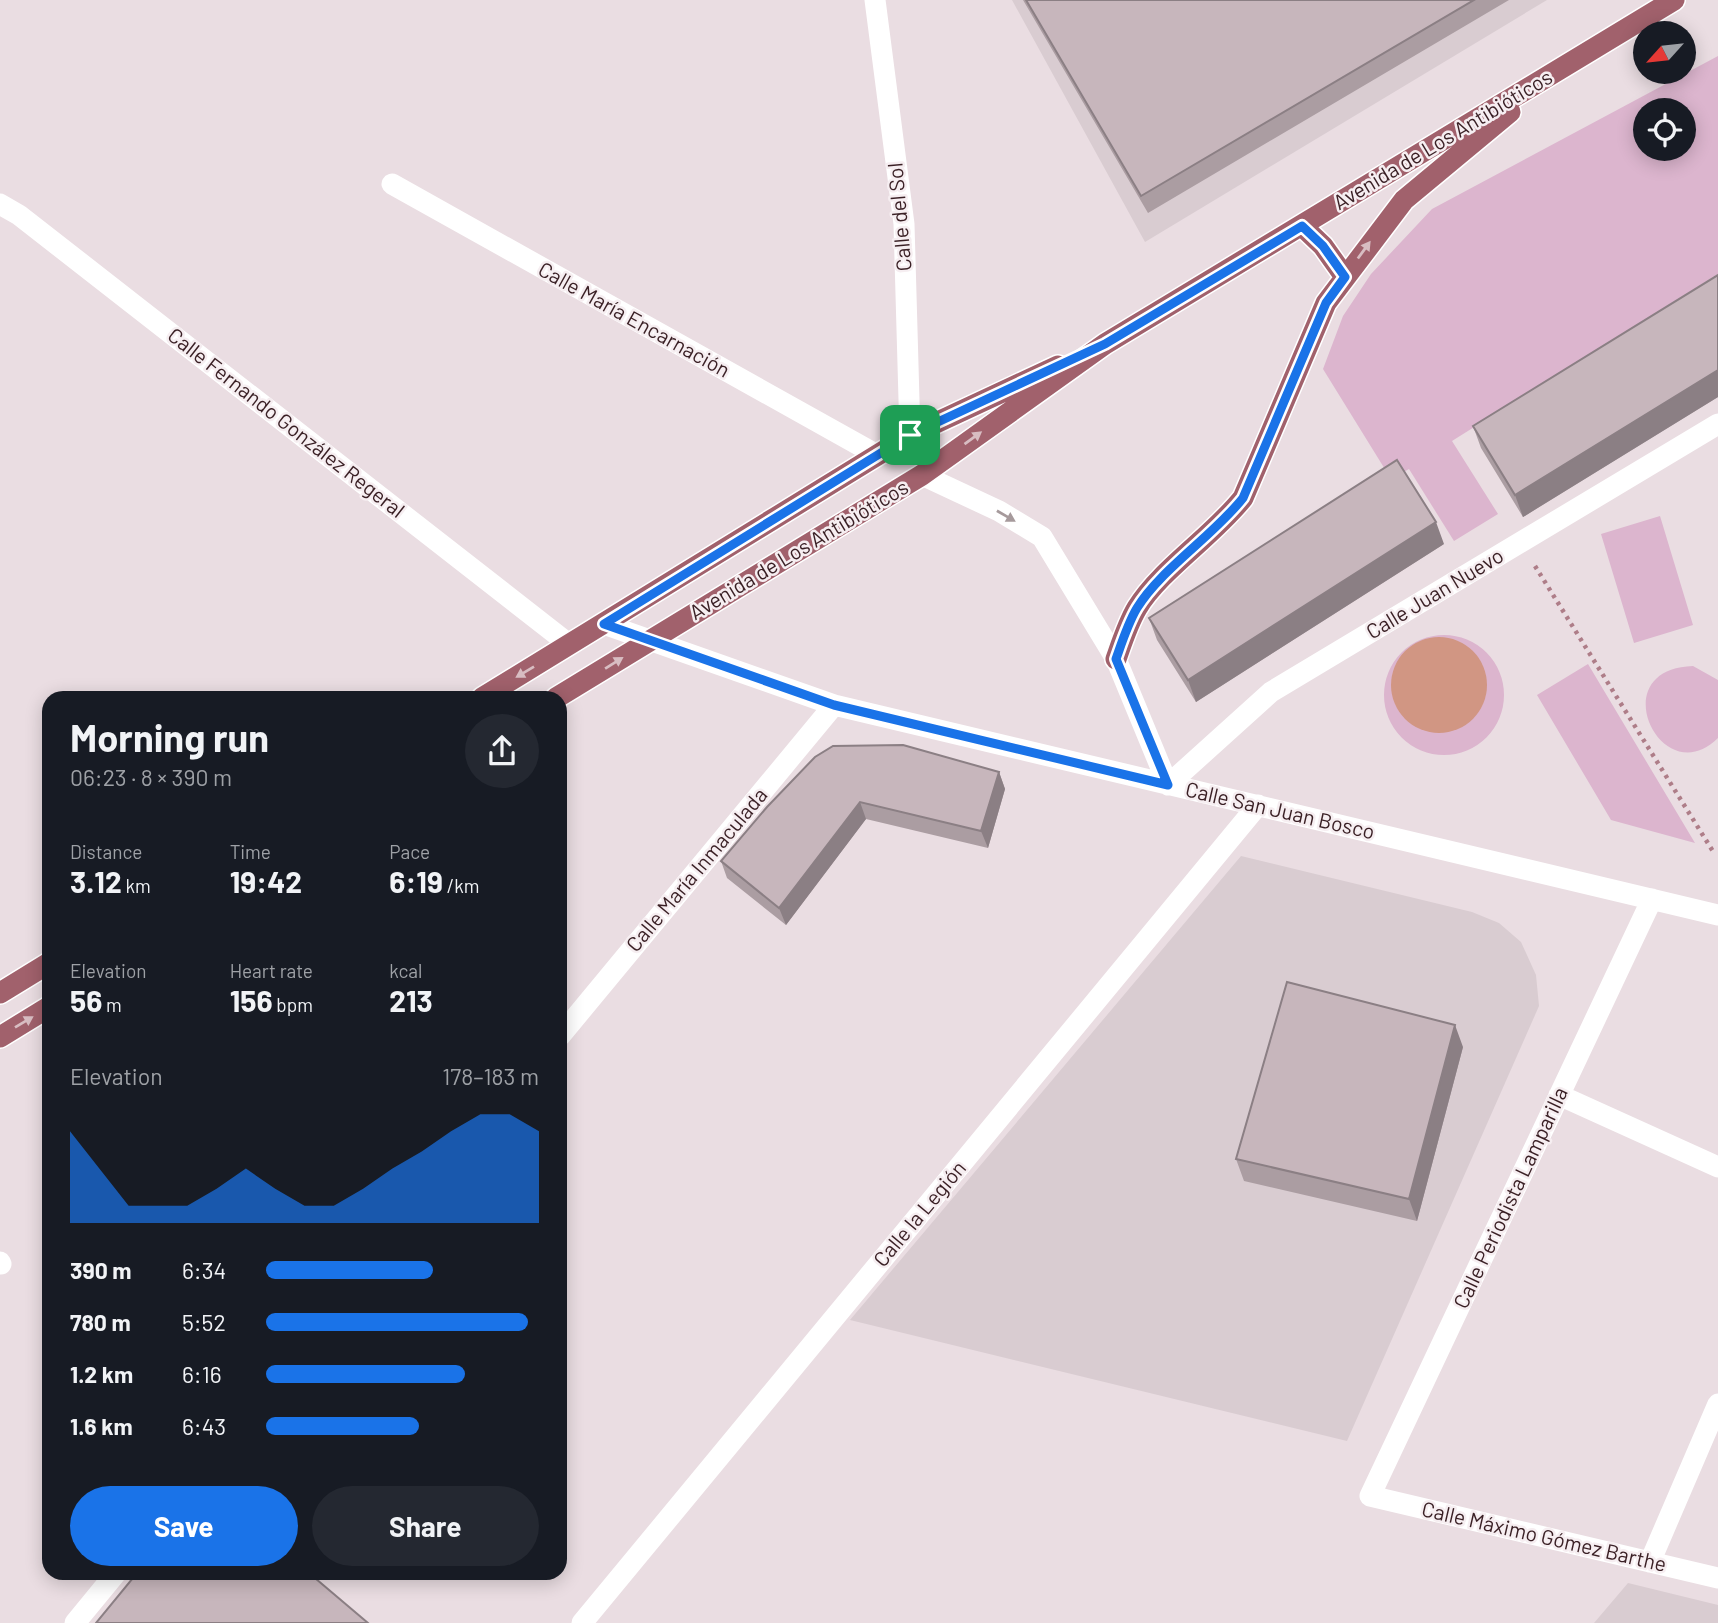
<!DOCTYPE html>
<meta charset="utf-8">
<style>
body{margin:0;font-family:Barlow,sans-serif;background:#242831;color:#f1f3f6;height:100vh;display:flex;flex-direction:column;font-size:26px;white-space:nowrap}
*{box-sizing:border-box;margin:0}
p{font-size:23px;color:#9ea1a6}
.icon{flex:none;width:38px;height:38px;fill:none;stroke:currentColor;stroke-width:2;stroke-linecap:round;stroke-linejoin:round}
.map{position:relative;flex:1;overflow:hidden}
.drawer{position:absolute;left:42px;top:691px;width:525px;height:889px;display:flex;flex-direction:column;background:#171b24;border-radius:21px;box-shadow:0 4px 18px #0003}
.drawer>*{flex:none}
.needle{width:46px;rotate:243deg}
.controls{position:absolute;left:1633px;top:21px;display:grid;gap:14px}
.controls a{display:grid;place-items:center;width:63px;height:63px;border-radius:50%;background:#171b24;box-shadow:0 4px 18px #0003;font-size:35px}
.pin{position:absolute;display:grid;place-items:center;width:60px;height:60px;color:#fff;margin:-30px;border-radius:14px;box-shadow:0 4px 10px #0006}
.round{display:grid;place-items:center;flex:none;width:74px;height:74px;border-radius:37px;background:#242831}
.headline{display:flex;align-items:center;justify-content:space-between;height:119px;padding:0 28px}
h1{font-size:38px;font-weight:700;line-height:52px}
.figures{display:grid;grid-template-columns:repeat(3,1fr);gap:10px;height:119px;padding:7px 28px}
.figures div{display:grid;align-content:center}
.figures b{font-size:30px;font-weight:700}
.figures small{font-size:19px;font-weight:400}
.figures p{font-size:19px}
.chart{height:196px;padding:14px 28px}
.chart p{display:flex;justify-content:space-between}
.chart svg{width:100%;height:126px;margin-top:7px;fill:#1a73e8;opacity:.7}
.cta{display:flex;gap:14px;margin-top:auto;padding:14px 28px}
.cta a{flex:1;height:80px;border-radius:42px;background:#1a73e8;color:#fff;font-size:28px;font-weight:700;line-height:80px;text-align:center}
.cta a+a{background:#242831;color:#f1f3f6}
ul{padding:0 28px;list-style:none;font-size:23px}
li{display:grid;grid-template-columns:112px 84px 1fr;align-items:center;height:52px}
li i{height:18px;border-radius:9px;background:#1a73e8}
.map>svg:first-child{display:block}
.built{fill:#d9ccd1}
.green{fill:#dcb5ce;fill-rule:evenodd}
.water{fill:#d19683}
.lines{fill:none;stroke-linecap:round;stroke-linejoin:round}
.major-casing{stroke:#fff;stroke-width:24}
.path{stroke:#ae7d88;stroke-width:4.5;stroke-dasharray:3.5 5;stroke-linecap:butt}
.minor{stroke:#fff;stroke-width:21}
.major{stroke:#a1616c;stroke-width:21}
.wall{fill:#ab9da2}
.shaded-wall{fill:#8b7f84}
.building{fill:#c7b6bc;stroke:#8b7f84;stroke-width:2}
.oneway{fill:#d8bdc2}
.oneway2{fill:#a69a9c}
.route-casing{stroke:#fff;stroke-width:14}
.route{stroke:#1a73e8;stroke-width:9}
.labels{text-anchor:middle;stroke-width:5;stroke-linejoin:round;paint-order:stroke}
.street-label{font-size:21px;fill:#391f24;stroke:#f6eef1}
</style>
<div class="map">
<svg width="1718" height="1623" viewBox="0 0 1718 1623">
<rect width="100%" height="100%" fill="#eadde2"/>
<path class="built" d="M1012,0H1547L1145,242Z
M1241,856L1472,912L1499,923L1521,942L1536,975L1539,1006L1347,1441L850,1320Z
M1628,1583L1718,1605V1623H1594Z"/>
<path class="green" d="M1718,56V274L1452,441L1498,514L1454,541L1409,469L1391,479L1323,369L1343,316L1371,274L1432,209ZM1645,110H1684V149H1645Z
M1660,516L1693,625L1634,643L1601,534Z
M1384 695a60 60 0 1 1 120 0a60 60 0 1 1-120 0Z
M1588,664L1695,843L1611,820L1537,695Z
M1693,666L1718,680V738C1662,794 1601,669 1693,666Z"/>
<path class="water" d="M1391 685a48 48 0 1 1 96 0a48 48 0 1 1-96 0Z"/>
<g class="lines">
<g class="major-casing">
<path id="major" d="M1302,226L1323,246L1345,277
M1116,659C1122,642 1128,623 1137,608C1160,570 1213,536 1243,498L1326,303L1404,200L1510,112
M482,698L910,435L1058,366
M556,698L922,475L1105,344L1674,0
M0,993L49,963
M0,1037L49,1007"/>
</g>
<path class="path" d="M1535,566L1714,853"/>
<path class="minor" d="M875,0L904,224L910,435
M392,184L877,455
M0,204L19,215L570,645
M922,475L999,511L1042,537L1116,659L1168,785L1271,692L1718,424
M604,624L834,705L1718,915
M1652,899L1370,1496L1718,1578
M560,1036L834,705
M1559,1095L1718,1167
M0,1262L1,1264
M1650,1562L1718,1404
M75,1623L116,1573
M582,1623L1258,805"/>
<use href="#major" class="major"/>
</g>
<path class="wall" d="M1023,0H1509L1148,213Z
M1718,275V397L1523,517L1481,448L1473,426Z
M1444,544L1196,702L1157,640L1149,618Z
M903,745L999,772L1005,789L988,848L866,819L786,925L727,878L721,861Z
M1463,1047L1417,1221L1244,1181L1236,1159Z"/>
<path class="shaded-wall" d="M1718,370V397L1523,517L1515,495Z
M1436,522L1444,544L1196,702L1188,680Z
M999,772L1005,789L988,848L981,831Z
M860,802L866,819L786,925L779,908Z
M1455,1025L1463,1047L1417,1221L1409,1199Z"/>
<path class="building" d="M1026,0H1474L1141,196Z
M1718,275V370L1515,495L1473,426Z
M1397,460L1436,522L1188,680L1149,618Z
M903,745L999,772L981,831L860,802L779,908L721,861L767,807L815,757L833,746Z
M1287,982L1455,1025L1409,1199L1236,1159Z
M137,1573H309L368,1623H96Z"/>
<defs><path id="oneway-solid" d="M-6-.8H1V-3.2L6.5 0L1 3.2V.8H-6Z" transform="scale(1.75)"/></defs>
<g class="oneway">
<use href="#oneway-solid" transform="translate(1364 250) rotate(-54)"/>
<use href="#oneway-solid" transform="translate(973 438) rotate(-36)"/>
<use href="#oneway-solid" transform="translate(614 663) rotate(-32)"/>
<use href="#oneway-solid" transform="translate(525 672) rotate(149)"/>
<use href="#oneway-solid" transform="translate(24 1022) rotate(-31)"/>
</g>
<use class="oneway2" href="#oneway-solid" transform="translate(1006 516) rotate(30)"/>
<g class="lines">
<g class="route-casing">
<path id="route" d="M1302,226L1323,246L1345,277L1326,303L1243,498C1213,536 1160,570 1137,608C1128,623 1122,642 1116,659L1168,785L834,705L604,624L910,435L1105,344Z"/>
</g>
<use href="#route" class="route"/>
</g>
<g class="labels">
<g class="street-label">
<text transform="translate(1443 140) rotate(-31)" y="7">Avenida de Los Antibióticos</text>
<text transform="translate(900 217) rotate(-95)" y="7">Calle del Sol</text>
<text transform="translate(634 320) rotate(29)" y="7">Calle María Encarnación</text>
<text transform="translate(286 423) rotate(38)" y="7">Calle Fernando González Regeral</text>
<text transform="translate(799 550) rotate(-31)" y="7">Avenida de Los Antibióticos</text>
<text transform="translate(1435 594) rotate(-31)" y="7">Calle Juan Nuevo</text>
<text transform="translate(1280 811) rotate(13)" y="7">Calle San Juan Bosco</text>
<text transform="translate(697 870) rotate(-50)" y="7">Calle María Inmaculada</text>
<text transform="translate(1511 1198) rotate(-65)" y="7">Calle Periodista Lamparilla</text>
<text transform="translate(920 1214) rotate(-50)" y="7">Calle la Legión</text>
<text transform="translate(1544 1537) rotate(13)" y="7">Calle Máximo Gómez Barthe</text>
</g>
</g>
</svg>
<div class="controls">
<a><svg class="needle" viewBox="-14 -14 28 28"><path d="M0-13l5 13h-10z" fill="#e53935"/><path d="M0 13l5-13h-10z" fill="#9ea1a6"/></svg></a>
<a><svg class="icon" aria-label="locate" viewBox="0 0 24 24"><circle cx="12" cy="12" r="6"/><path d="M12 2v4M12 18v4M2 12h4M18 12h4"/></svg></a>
</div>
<div class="pin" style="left:910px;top:435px;background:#1e9e55"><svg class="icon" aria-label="arrive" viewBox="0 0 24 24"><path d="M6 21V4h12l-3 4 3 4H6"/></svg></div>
<section class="drawer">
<div class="headline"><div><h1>Morning run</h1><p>06:23 · 8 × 390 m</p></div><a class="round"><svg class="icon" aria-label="share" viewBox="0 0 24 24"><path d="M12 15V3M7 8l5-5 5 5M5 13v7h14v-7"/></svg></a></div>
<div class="figures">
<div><p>Distance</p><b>3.12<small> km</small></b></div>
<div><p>Time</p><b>19:42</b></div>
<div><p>Pace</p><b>6:19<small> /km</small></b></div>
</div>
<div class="figures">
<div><p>Elevation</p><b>56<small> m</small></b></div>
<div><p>Heart rate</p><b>156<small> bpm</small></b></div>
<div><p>kcal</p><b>213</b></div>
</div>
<div class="chart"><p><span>Elevation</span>178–183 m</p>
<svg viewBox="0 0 160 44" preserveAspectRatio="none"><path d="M0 44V12L10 25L20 38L30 38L40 38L50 32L60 25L70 32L80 38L90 38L100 32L110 25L120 19L130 12L140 6L150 6L160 12V44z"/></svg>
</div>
<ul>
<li><b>390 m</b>6:34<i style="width:61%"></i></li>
<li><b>780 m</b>5:52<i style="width:96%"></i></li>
<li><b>1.2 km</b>6:16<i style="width:73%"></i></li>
<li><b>1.6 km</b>6:43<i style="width:56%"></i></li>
</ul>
<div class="cta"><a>Save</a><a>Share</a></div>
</section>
</div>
